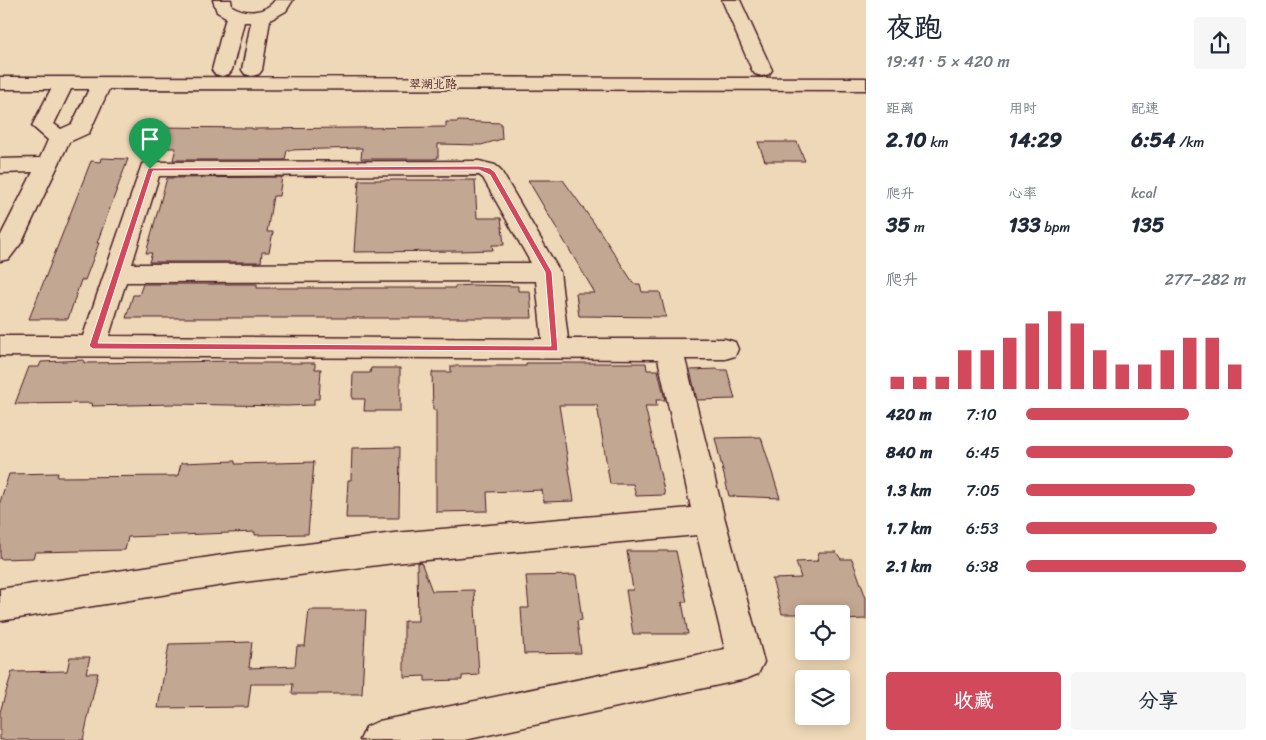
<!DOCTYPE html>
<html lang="zh">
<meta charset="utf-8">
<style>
body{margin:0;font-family:Sriracha,"LXGW WenKai TC",sans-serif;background:#f6f6f7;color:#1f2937;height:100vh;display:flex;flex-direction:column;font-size:19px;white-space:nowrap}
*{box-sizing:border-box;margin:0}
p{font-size:16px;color:#747a83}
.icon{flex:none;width:28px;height:28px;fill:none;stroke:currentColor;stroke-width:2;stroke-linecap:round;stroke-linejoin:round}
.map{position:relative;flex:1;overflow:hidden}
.panel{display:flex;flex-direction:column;background:#fff;width:400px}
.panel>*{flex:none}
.buttons{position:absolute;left:795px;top:605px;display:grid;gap:10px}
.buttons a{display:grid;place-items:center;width:55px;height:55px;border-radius:5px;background:#fff;box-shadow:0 2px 12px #0003;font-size:25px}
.pin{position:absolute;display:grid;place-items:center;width:42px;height:42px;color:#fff;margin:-51px -21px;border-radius:50% 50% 50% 0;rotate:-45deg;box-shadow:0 0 5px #0007}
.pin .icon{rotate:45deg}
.round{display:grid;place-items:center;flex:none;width:52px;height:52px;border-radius:5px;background:#f6f6f7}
.overview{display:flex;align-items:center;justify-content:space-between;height:85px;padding:0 20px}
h1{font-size:28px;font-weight:800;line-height:38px}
.metrics{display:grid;grid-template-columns:repeat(3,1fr);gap:8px;height:85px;padding:5px 20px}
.metrics div{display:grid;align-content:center}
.metrics b{font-size:21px;font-weight:800}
.metrics small{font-size:14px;font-weight:400}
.metrics p{font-size:14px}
.chart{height:140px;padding:10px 20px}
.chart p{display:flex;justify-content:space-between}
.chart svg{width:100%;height:90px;margin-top:5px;stroke:#d1495b;stroke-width:6}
.action{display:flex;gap:10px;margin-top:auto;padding:10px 20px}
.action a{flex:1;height:58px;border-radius:5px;background:#d1495b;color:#fff;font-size:20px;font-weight:800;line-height:58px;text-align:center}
.action a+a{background:#f6f6f7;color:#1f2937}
ul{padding:0 20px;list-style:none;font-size:16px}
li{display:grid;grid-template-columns:80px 60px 1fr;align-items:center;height:38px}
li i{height:12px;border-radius:6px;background:#d1495b}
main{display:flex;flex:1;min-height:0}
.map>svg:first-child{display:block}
.building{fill:#c2a792;stroke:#4a1f2b}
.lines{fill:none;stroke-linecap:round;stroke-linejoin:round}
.minor-casing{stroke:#4a1f2b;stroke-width:3}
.minor{fill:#eed8b7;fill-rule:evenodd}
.route{fill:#d1495b;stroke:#fff;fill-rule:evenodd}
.labels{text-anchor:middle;stroke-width:4;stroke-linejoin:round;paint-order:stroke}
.far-street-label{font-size:12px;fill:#4a1f2b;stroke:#eed8b7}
</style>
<main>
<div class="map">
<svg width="866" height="740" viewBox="0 0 866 740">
<rect width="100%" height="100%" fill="#eed8b7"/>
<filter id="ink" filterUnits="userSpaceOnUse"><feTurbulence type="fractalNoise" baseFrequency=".02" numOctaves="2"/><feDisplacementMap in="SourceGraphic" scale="10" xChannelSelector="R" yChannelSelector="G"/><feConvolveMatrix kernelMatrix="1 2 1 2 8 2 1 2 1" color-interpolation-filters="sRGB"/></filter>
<g filter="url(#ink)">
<path class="building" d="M458,121L501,123L502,139L481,145L438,144V158L433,159H361L362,148L287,150L285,160H173L176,148H148L155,127L252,128V129L446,127V122H458Z
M758,142H797L805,161H765Z
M101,158L128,159L97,243H99L85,280H81L68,319H29L91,161L100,162Z
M282,177L279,196H273L267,232H273L269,252H262L261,262H149L152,253H146L167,178Z
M359,180H475L477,218H501L504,245H492L493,250L459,251L354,252Z
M528,180H563L599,230L634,284H640L642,292H660L666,317L579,316L576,293H595Z
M143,284H257V288H455V286L472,285L518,286V291H530L532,318H126L133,295H139Z
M84,360V363L238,361V363H315V369H321L319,399H314V405L287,406L172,404L91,406L92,403L15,404L29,367H39L41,362Z
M526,363H646L647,370H658L665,400H656L657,406H645L665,495L636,496L633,484H610L597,405H559L574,501L544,502L542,490L487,492L488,511L436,512V410H433L432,372H451V366H526Z
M371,368H400V411H364L365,399H352L353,373H370Z
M718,369V370H727L735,399L697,400L690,370Z
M761,437L780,498L729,496L715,438Z
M400,447L399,518H346L348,480H351L352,448Z
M235,461V464L314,462L308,534L255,535V532L128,537L125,550L35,552L33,558L0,559V502L9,474L58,473L57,477L178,476L181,463Z
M627,551H676L687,602H682L688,634H633L626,590H633Z
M819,552H836L841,559H852L866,598V619L841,620V614H782L772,579L801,578L796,562L817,561Z
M421,562L432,591L474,590L479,675L462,676V680L425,681V676L404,677V621H418L417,563Z
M576,575L582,620L577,621L581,653L524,654L521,608H529L526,576Z
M309,610H366L362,694H292L293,684H251L248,707L158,708L169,644L252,642L249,668L295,666L297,646H305Z
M70,657H90L86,673H98L83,740H0V712L12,672L67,671Z"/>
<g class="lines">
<g class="minor-casing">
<path id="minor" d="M213,0H231L232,6C245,14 265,14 275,0H293L286,11L270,20L262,70L259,74L252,76L245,74L242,70L251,22H244L232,70L229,74L222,76L215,74L212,70L226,17L217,12Z
M722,0H740L772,70L769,74L762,76L755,74L752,70Z
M0,77L866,78V90L109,89L89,133L69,142L22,242L9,259L0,261V237L33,172L0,173V159L40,158L48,140L32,126L51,89H0ZM71,89H89L72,124L61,129L54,124Z
M479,161L495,165L500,169L560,272L568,339H725L735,342L738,349L735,356L725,359H685L725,520L764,662L758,674L746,679L465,740H360L366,727L379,721L725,649L697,535L394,563L236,583L0,621V589L236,553L394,533L691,508L658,359L0,356V336H83L142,164L150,162ZM479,175L483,178L531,263L132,264L159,176ZM536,281L542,339L109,336L126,282Z"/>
</g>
<use href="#minor" class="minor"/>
</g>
</g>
<path class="route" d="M479,166L490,168L495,172L552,272L558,351L93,349L89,346L148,168ZM479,170L490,175L545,272L551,346L98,343L153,171Z"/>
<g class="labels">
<g class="far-street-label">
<text x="433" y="88">翠湖北路</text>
</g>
</g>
</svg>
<div class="buttons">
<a><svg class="icon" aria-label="locate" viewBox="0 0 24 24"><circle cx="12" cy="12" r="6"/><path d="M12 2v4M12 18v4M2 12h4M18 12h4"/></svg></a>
<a><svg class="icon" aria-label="layers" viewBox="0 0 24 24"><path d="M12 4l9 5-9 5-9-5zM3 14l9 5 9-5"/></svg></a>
</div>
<div class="pin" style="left:150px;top:169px;background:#1e9e55"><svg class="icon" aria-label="arrive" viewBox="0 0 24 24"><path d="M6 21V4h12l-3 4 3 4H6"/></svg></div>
</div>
<section class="panel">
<div class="overview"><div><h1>夜跑</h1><p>19:41 · 5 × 420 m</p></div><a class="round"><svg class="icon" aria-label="share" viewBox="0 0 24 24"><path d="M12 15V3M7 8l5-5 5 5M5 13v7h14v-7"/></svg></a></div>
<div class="metrics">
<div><p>距离</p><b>2.10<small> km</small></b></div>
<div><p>用时</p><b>14:29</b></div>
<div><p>配速</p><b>6:54<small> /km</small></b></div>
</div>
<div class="metrics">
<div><p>爬升</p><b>35<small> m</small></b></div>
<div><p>心率</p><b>133<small> bpm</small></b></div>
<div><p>kcal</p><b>135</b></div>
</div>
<div class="chart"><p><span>爬升</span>277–282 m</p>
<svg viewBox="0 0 160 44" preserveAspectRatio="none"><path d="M5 44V38M15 44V38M25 44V38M35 44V25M45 44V25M55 44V19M65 44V12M75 44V6M85 44V12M95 44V25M105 44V32M115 44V32M125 44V25M135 44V19M145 44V19M155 44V32"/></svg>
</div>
<ul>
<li><b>420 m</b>7:10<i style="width:74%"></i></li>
<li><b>840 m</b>6:45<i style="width:94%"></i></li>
<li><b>1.3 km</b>7:05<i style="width:77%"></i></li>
<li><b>1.7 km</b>6:53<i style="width:87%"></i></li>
<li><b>2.1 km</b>6:38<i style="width:100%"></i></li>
</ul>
<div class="action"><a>收藏</a><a>分享</a></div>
</section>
</main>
